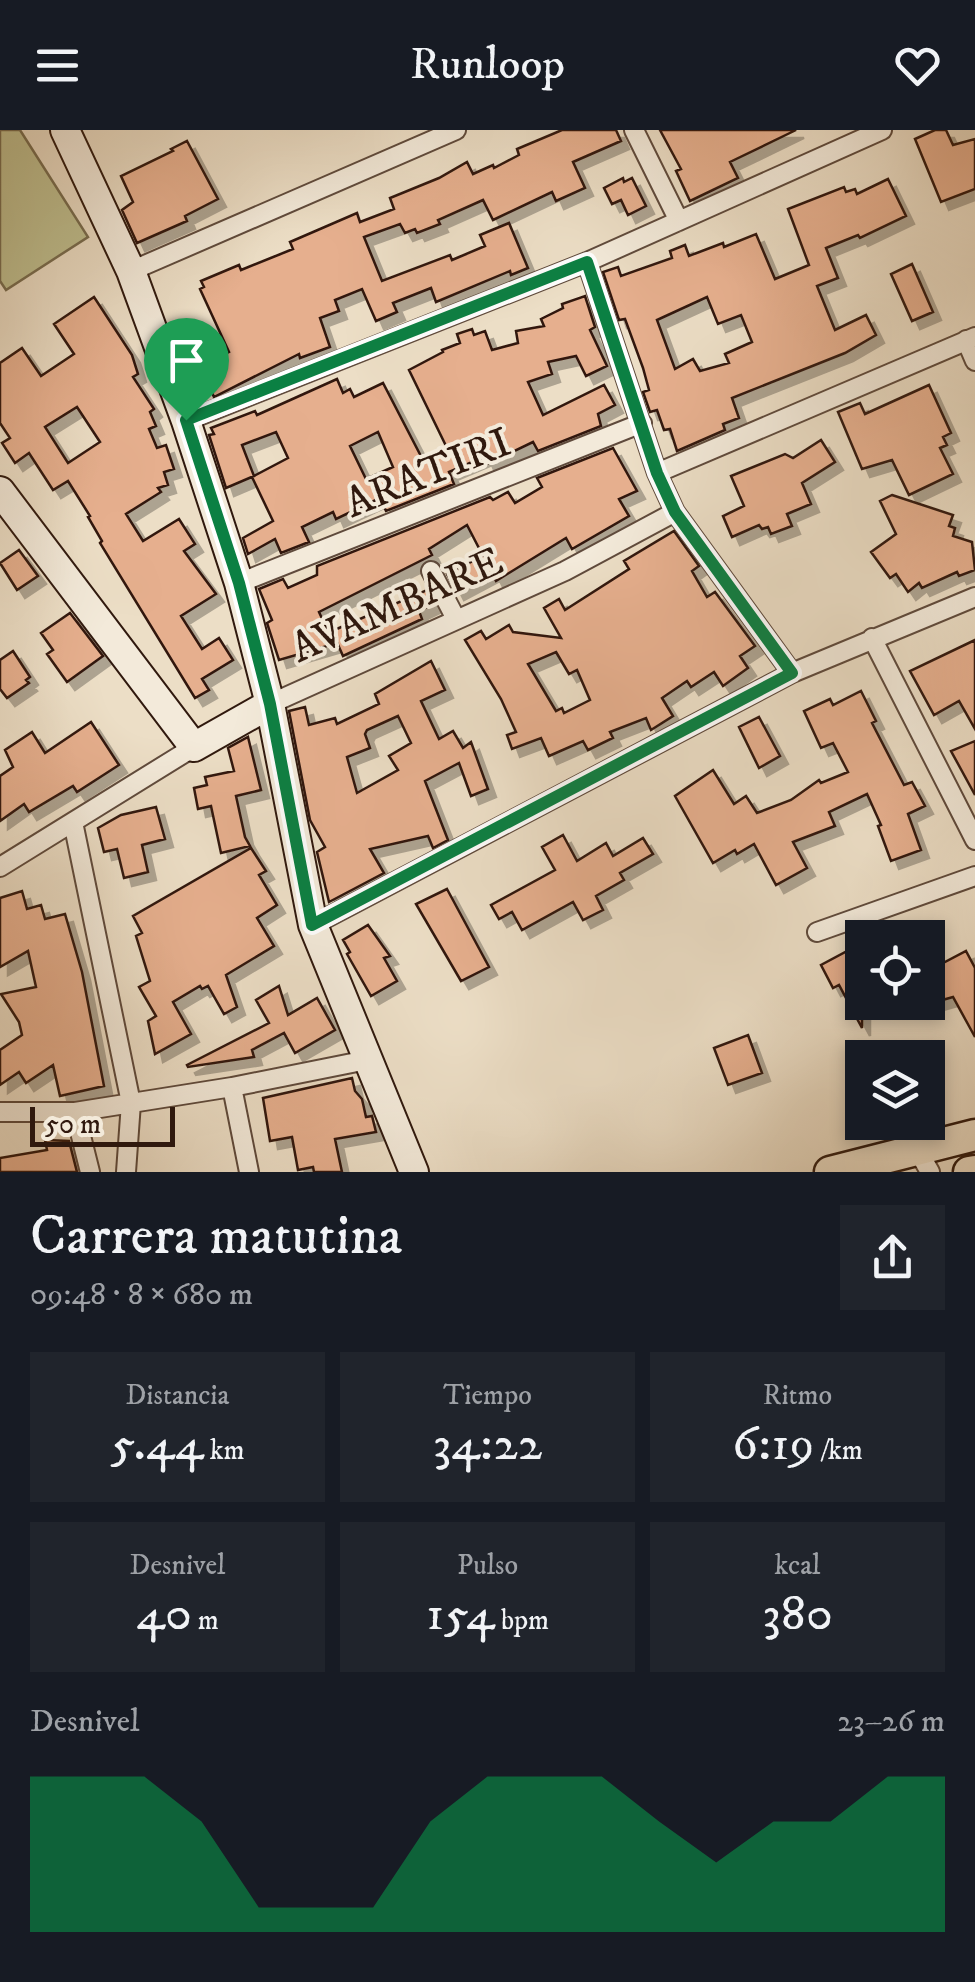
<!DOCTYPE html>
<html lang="es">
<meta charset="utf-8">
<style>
body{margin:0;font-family:"IM FELL DW Pica",serif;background:#20242c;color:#f1f3f6;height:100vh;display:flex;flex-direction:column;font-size:38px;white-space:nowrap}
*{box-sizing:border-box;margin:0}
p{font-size:32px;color:#9ea1a6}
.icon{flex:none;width:55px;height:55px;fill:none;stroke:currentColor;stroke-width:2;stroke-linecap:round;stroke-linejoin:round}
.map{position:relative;height:1042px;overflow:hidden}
.drawer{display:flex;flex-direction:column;background:#171b24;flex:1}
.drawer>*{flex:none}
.tools{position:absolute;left:845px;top:790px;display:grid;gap:20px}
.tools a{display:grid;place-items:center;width:100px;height:100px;border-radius:0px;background:#171b24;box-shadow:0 5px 15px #0003;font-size:50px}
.scale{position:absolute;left:30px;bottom:25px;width:145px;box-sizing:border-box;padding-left:10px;border:5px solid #30190e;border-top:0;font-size:28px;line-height:35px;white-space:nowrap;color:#30190e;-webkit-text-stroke:8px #f3eada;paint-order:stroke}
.pin{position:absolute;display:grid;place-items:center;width:85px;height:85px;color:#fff;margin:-102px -42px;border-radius:50% 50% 50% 0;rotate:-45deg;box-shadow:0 0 10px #0007}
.pin .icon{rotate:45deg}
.round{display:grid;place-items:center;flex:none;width:105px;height:105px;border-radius:0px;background:#20242c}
.headline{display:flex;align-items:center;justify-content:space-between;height:170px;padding:0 30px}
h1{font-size:55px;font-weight:600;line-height:75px}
.stats{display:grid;grid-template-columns:repeat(3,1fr);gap:15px;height:170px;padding:10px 30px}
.stats div{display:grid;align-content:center;border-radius:0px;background:#20242c;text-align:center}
.stats b{font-size:50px;font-weight:600}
.stats small{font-size:28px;font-weight:400}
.stats p{font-size:28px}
.chart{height:280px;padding:20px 30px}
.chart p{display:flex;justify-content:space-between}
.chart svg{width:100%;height:180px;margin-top:10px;fill:#0b8043;opacity:.7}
header{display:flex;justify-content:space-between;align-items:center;height:130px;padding:0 30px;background:#171b24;font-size:45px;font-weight:600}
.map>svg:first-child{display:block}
.green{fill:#bfbf90;stroke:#786c4f;stroke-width:2.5}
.building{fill:#e6af8e;stroke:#30190e;stroke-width:2.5;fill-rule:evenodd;filter:url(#shadow)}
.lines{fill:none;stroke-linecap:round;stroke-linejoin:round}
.street-casing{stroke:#5f4a3c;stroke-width:22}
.secondary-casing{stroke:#30190e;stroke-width:32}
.primary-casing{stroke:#30190e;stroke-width:35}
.street{stroke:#f3eada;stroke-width:18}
.secondary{stroke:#f3eada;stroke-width:28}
.primary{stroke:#ecdec6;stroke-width:30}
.route-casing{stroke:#fff;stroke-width:20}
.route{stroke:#0b8043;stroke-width:12}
.labels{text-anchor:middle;stroke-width:8;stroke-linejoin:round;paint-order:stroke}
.street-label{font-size:42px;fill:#30190e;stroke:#f3eada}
</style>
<header><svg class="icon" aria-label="menu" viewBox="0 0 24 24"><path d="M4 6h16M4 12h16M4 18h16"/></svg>Runloop<svg class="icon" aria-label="heart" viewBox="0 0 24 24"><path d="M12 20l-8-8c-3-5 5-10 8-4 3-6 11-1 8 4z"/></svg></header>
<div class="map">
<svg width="975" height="1042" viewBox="0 0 975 1042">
<defs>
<filter id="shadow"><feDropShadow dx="8" dy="8" stdDeviation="0" flood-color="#0004"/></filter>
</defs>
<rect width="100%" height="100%" fill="#ecdec6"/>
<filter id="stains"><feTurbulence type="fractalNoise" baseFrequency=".002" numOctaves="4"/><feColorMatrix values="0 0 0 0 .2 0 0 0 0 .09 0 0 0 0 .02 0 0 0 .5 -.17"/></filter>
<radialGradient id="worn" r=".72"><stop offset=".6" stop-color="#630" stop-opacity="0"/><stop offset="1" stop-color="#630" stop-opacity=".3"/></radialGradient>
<path class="green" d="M0,0H20L88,107L6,160L0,151Z"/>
<path class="building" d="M562,0H616L621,11L573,32L585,58L556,71L552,62L493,90L483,70L438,90L440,94L417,103L415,99L405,103L400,94L364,107L382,151L450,125L452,130L485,116L480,105L509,93L528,138L511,145L510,141L436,172L431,158L393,173L397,182L376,191L362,159L335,170L339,181L320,188L330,217L300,228L299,224L214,267L208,254L220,248L212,231L229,222L200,159L204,157L201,151L239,135L241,140L293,119L290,112L357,83L360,92L394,79L390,68L439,48L467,32L473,44L493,35L494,38L519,25L517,19Z
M660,0H796L730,32L738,48L690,71L676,41L681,39Z
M935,0H946L953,15L975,9V59L941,72L915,9Z
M187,11L218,69L185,86L187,91L137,113L122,80L133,72L121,46L173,21L171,19Z
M623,48L624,52L632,48L646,76L628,85L621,70L612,74L604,58Z
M888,49L906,86L860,108L858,105L826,118L838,148L817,156L835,200L866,185L876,205L845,223L732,268L739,288L723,294L725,300L677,321L670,299L664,300L657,280L650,282L643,262L649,260L643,238L625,189L619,190L603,142L618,137L621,146L672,128L670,121L685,115L689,126L723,113L724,117L756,104L775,149L809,135L788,79L844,57L846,62L855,59L857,64ZM707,167L718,194L741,185L752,212L725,224L729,233L700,241L693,229L675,239L657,190Z
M912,134L933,182L912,191L891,144Z
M585,166L595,197L590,200L607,236L586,246L576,226L548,232L552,244L528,252L543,285L604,255L615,275L598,284L601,296L538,321L533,312L487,334L484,327L449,342L454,354L386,381L380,368L336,389L333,382L302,397L309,412L281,423L275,409L248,424L243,408L273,391L252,347L288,328L276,302L242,315L254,346L226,358L209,305L214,304L211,298L255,281L257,285L337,249L343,263L350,259L354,267L383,253L423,330L447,318L409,240L443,222L442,220L460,213L457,204L472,199L474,205L485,201L492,220L518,213L516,201L544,196L541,189L563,178L562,174ZM378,302L393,337L366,349L350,316Z
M94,167L132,225L138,244L133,247L154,279L150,282L156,296L149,299L157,318L166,315L174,339L164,342L168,355L158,358L161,362L126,384L143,411L179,389L195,414L184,421L216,464L181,486L202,519L219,508L233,530L202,549L209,560L195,568L100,413L102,411L88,387L90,386L68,351L53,360L29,323L15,333L2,313L10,308L0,293V233L22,218L41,246L74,224L54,194ZM77,277L100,312L68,333L45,297Z
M929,255L951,303L943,307L947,315L940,318L953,344L909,365L892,330L862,339L838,282L860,273L865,284Z
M821,310L835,332L802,353L811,374L787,384L792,396L771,404L768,397L762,399L759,395L732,407L723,386L744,376L731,346L785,324L793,328Z
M613,318L637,361L619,369L629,386L572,419L566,408L496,451L492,443L456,462L447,444L483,426L467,395L429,419L432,425L319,482L334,514L279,530L267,493L272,490L259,459L283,449L288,458L317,445V436L490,367L493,370L508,362L515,373L542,357L537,348Z
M892,365L953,385L949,396L955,398L953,406L972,412L975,440L959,446L957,442L922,458L919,453L908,462L896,444L890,448L871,422L896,404L880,371Z
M674,401L699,436L692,441L707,467L715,462L755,516L740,526L748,538L723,556L714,542L691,557L687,551L662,568L673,586L651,600L646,588L610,602L613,608L588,620L583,611L549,626L541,608L512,619L507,605L516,602L501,569L465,510L481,501L486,509L509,495L513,502L561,508L544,478L559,469L565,480L629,439L624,431ZM556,522L569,544L577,540L590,570L564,583L562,578L556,581L528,534Z
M19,420L38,446L17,460L0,433Z
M427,460L434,474L419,481L422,489L343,526L332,501Z
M70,483L103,526L67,552L47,524L53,520L41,503Z
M975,510V599L959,571L934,585L910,541Z
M13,521L30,547L26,550L29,553L7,568L0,559V530Z
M431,531L445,560L421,571L439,609L453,601L463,618L471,612L488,659L471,666L459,633L425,651L448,710L433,718L428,706L370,719L384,743L329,772L317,722L325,717L310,690L289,581L305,577L309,595L335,588L337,594L379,574L375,564ZM398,586L411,613L389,626L398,640L357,663L347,627L370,618L365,604L367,600Z
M861,561L876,591L872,593L904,655L912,652L925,676L908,684L921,720L891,731L878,696L881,695L867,664L829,682L835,696L793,712L807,738L776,755L754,714L737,724L735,720L713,733L675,666L713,640L734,674L746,666L757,683L791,670L819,650L821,653L848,642L833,613L821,618L804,581L830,569L833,575Z
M759,587L780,626L759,638L739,597Z
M91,592L119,635L77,662L73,656L29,682L24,674L0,691V646L13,637L5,620L32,602L45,623Z
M248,607L261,660L236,666L245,707L250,716L221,723L211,676L198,679L194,658L207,655L205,647L234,641L228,618Z
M975,611V665L951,621Z
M156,677L165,709L142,715L148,742L124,748L117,719L104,722L98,698L121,685Z
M563,705L577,731L606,713L613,726L643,708L653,724L620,743L624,750L596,766L603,780L583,790L573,772L522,800L512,782L499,789L491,775L555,740L542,717Z
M251,718L266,741L259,745L277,775L257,788L274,816L226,845L237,877L224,884L208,856L202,859L200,856L173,872L191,904L155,924L148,891L156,886L139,857L150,851L136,806L142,803L133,786Z
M447,759L489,837L461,851L416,774Z
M22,761L27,779L41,775L45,789L65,784L82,842L104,956L60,966L53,935L26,953L19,942L0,955V920L22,905L19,892L1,864L36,857L28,821L0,837V768Z
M368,795L390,826L384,828L397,851L371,866L347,824L350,822L343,810Z
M851,819L855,827L862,823V898L839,855L833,858L821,835Z
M966,821L975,838V907L953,867L928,874V841Z
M279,856L288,885L317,868L335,900L295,923L284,903L252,920L254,927L188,937L187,935L269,893L256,870Z
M748,905L762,943L728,955L714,918Z
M352,948L355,961L362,969L366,987L372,986L376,1002L335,1009L342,1042H314L313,1037L298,1040L292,1007L270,1011L263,968Z
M45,1010L69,1011L77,1042H0V1028L47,1020Z"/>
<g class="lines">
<g class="street-casing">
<path id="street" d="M634,0L679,91
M587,132L657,343L675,382L792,543
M131,141L456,0
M966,210L975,231
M186,291L587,132L882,0
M657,343L975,207
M431,441L456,489
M239,453L642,293
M872,508L975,710
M270,574L565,441L675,382
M73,692L131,973L126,1042
M0,737L194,617
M313,795L792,543L975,467
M817,802L975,746
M232,957L249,1042
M0,982H75L232,957L367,930
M75,982L90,1042
M918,1021L930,1042"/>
</g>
<g class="secondary-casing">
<path id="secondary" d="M65,0L131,141L186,291L239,453L270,574L313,795L414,1042
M0,361L194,617L270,574"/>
</g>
<g class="primary-casing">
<path id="primary" d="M830,1042L975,1005
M969,1042L975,1041"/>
</g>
<use href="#street" class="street"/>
<use href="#secondary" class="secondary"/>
<use href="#primary" class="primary"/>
</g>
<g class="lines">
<g class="route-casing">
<path id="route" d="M587,132L657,343L675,382L792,543L312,795L270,574L239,453L186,290Z"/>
</g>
<use href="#route" class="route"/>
</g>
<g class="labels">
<g class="street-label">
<text transform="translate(427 341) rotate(-22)" y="15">ARATIRI</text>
<text transform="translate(396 473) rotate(-24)" y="15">AVAMBARE</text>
</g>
</g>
<rect width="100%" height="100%" filter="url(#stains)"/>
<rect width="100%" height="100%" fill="url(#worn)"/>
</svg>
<div class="tools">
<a><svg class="icon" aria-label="locate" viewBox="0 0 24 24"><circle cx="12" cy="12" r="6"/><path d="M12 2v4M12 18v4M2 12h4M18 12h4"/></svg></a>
<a><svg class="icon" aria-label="layers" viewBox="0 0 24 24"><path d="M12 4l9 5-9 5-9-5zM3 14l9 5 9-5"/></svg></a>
</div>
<div class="scale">50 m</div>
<div class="pin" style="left:186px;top:290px;background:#1e9e55"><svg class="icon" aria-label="arrive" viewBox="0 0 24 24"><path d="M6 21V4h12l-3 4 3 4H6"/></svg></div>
</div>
<section class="drawer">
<div class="headline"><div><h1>Carrera matutina</h1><p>09:48 · 8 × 680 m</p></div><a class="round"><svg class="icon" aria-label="share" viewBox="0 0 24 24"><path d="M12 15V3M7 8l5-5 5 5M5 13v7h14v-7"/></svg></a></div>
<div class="stats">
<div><p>Distancia</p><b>5.44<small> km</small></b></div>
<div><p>Tiempo</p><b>34:22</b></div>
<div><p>Ritmo</p><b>6:19<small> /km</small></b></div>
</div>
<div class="stats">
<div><p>Desnivel</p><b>40<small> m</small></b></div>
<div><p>Pulso</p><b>154<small> bpm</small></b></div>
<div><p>kcal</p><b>380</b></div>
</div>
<div class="chart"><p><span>Desnivel</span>23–26 m</p>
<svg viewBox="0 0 160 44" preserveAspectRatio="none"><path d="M0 44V6L10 6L20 6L30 17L40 38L50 38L60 38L70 17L80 6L90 6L100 6L110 17L120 27L130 17L140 17L150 6L160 6V44z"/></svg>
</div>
</section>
